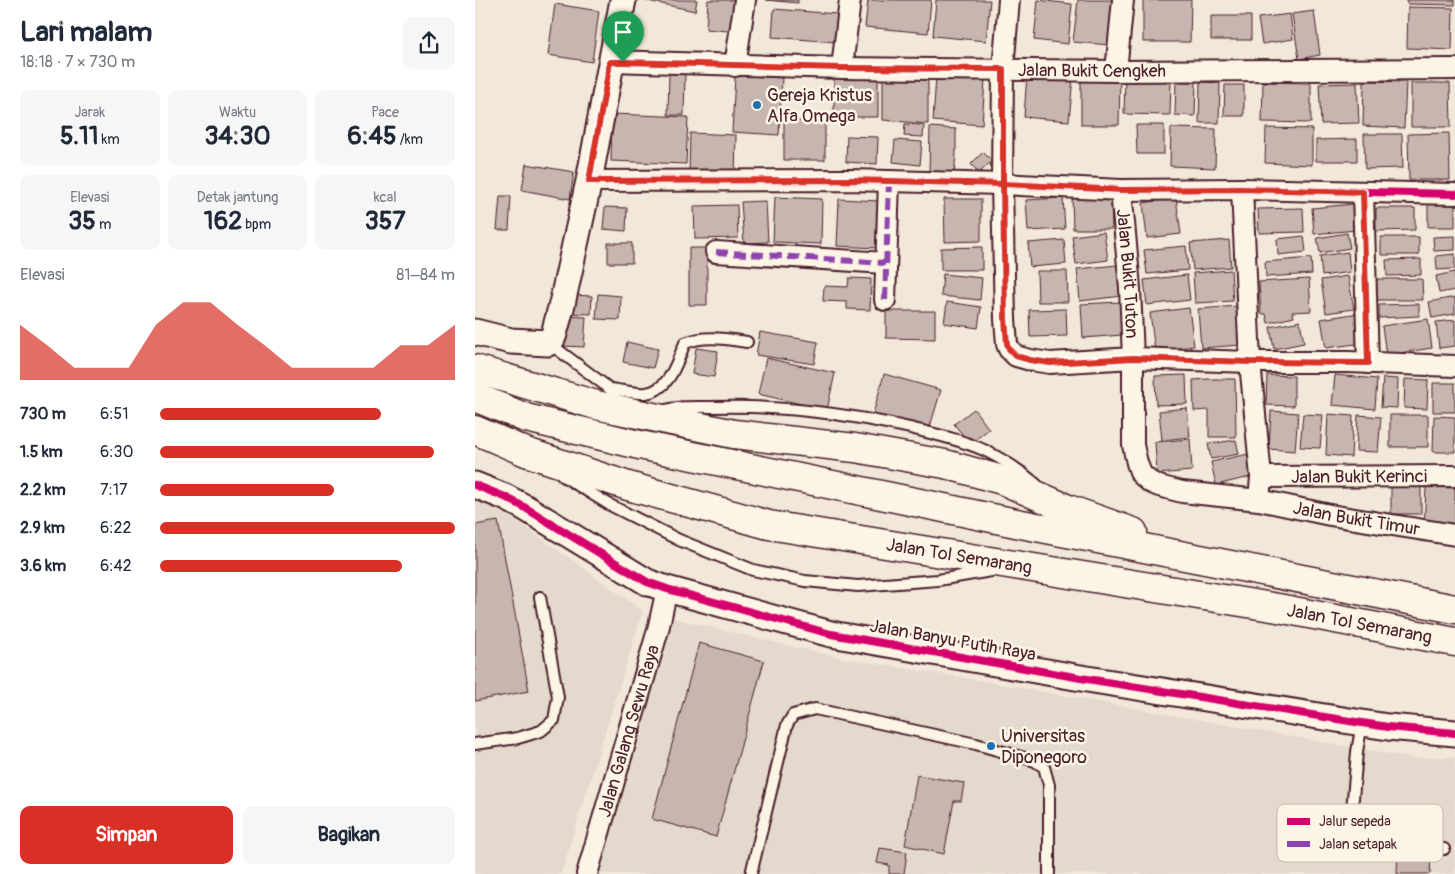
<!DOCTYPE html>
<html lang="id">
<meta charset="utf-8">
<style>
body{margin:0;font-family:Pangolin,sans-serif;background:#f6f6f7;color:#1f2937;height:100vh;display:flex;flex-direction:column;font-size:19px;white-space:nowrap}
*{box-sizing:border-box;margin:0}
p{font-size:16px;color:#747a83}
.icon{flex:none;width:28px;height:28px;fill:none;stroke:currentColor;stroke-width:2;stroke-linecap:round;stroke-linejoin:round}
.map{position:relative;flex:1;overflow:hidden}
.drawer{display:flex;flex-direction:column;background:#fff;width:475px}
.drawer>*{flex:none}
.pin{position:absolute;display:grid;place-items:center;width:42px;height:42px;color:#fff;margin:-51px -21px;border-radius:50% 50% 50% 0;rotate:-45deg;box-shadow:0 0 5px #0007}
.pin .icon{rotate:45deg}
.round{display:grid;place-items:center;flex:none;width:52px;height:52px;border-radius:10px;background:#f6f6f7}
.headline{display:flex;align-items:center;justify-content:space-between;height:85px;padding:0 20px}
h1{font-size:28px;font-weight:700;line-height:38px}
.metrics{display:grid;grid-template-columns:repeat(3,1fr);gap:8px;height:85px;padding:5px 20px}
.metrics div{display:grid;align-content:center;border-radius:10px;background:#f6f6f7;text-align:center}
.metrics b{font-size:25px;font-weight:700}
.metrics small{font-size:14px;font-weight:400}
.metrics p{font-size:14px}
.chart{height:140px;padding:10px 20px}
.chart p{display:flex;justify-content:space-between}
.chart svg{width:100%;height:90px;margin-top:5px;fill:#d93025;opacity:.7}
.primary-button{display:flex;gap:10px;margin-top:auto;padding:10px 20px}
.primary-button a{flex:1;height:58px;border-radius:10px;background:#d93025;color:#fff;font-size:20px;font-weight:700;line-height:58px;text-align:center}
.primary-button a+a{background:#f6f6f7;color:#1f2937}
ul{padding:0 20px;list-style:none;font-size:16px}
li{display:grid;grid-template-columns:80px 60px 1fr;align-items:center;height:38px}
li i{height:12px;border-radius:6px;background:#d93025}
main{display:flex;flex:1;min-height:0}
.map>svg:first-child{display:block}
.built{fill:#e4d9cd}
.building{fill:#c7b6af;stroke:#4a1f2b}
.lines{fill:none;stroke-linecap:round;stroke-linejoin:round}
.service-casing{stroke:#4a1f2b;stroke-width:14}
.minor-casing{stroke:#4a1f2b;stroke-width:24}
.tertiary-casing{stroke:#4a1f2b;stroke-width:29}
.motorway-casing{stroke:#4a1f2b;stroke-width:31}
.service{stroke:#fcf5e5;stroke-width:10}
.minor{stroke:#fcf5e5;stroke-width:20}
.tertiary{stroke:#fcf5e5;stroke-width:25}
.motorway{stroke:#fcf5e5;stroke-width:28}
.quiet{stroke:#8e44ad;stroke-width:6;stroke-dasharray:12 6;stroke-linecap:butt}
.cycleway-casing{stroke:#fcf5e5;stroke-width:11}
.cycleway{stroke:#d6006c;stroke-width:8}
.route-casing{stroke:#fff;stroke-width:10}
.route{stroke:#d93025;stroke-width:6}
.poi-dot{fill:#1f6fb2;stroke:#fcf5e5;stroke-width:2}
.labels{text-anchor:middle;stroke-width:5;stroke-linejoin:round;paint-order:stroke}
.street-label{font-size:18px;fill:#4a1f2b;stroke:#fcf5e5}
.poi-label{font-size:18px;fill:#4a1f2b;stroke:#fcf5e5;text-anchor:start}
.key{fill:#fcf5e5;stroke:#c7b5ad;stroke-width:1}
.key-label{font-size:14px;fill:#4a1f2b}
</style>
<main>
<section class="drawer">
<div class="headline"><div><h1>Lari malam</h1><p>18:18 · 7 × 730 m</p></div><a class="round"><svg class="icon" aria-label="share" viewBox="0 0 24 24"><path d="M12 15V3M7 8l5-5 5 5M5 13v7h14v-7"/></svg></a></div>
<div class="metrics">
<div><p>Jarak</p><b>5.11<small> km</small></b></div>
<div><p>Waktu</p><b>34:30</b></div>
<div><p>Pace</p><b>6:45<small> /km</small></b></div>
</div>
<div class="metrics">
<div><p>Elevasi</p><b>35<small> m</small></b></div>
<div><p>Detak jantung</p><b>162<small> bpm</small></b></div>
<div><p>kcal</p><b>357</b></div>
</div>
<div class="chart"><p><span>Elevasi</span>81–84 m</p>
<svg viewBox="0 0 160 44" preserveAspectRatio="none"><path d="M0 44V17L10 27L20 38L30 38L40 38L50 17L60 6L70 6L80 17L90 27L100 38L110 38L120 38L130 38L140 27L150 27L160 17V44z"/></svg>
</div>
<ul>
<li><b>730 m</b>6:51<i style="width:75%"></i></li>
<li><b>1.5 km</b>6:30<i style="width:93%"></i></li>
<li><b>2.2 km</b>7:17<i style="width:59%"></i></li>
<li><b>2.9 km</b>6:22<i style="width:100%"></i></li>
<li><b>3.6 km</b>6:42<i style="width:82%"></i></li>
</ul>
<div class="primary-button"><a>Simpan</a><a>Bagikan</a></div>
</section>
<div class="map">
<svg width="980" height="874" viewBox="0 0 980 874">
<rect width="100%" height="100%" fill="#f1e8da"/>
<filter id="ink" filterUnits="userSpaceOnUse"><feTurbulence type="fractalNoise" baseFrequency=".02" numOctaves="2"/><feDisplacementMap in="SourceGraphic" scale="10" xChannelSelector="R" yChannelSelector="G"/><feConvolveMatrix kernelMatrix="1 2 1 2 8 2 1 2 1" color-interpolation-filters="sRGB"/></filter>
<g filter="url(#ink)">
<path class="built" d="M0,495L12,499L168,611L86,874H0Z
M197,618L367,658L503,680L936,758L980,757V874H122Z"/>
<path class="building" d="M168,0H222L220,11Z
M233,0H266L264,32L231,29Z
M291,0H323V3Z
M393,0H456L453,33L390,27Z
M461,0H515L511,41L458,36Z
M563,0L597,4L593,44L559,40Z
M603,0H639L635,45L598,42Z
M668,0H716L715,42H668Z
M932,0H980V5L932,4Z
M80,4L124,11L117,62L73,55Z
M933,7L978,8L977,50L932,48Z
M299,9L362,14L360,42L297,37Z
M839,11L845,55L824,59L817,14Z
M815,14L818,39L787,44L783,18Z
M736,16H776V40H736Z
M194,72H210L209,115H193Z
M552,74L598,77L594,121L549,117Z
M260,75L307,78L304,135L257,132Z
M359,75H403V117H359Z
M461,76L510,80L507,125L458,121Z
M606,77H645L644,125H606Z
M408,78H453V124L408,120Z
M650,79L696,81L695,115L649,114Z
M889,81L931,82L929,128L888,126Z
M701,82H721L720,116L700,115Z
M725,82L745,83L744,123H724Z
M788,82L836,83V123L787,122Z
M882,83L884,123L846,124L844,84Z
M936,83H975L976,127H936Z
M750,85H769V116H749Z
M137,114L213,117L211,164L136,161Z
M350,120V160H309V121Z
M430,124L449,125L448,137L429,136Z
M661,125H689V154H662Z
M455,127L481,129V155L479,174L454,173Z
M696,128L741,129L740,168L695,166Z
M791,128L837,129V165L790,163Z
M215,133L261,135L260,176L214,174Z
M974,133L975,180H934L933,134Z
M889,134H927L928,168L890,169Z
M372,136L403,137L402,164L371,162Z
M882,139V161H841V140Z
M420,140L447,142L445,165L418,162Z
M508,152L517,161L504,173L496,164Z
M51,164L99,172L95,199L47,190Z
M25,196H36L34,230H22Z
M636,196L637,229H598L597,197Z
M300,197L347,199L346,244L298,242Z
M588,198L590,229L553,231L551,200Z
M701,198L706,234L672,238L668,203Z
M364,199L405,201L402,248L362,246Z
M469,199H506V241L470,242Z
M291,201L293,242L269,243L266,202Z
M953,202H980V227H953Z
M878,204L881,230L839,234L837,208Z
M262,205L263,238L220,239L219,206Z
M130,207L152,208L151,231L128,229Z
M828,208L829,232L784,233L783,209Z
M901,208H940V230L901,231Z
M629,232L633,260L601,264L597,236Z
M872,233L875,248L845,253L842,238Z
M829,236L831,252L803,255L802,239Z
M980,236V250L959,251L958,237Z
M906,237H944V255H906Z
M589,240L591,264L555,267L553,243Z
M754,240L756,267L718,270L715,243Z
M133,243H157V263H133Z
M711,246L713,270L672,274L669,250Z
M507,247V270H466V248Z
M214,248H232V305H214Z
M873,252L875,272L847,276L845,256Z
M980,254V269L962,270L961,256Z
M836,258L837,274L791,277L790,262Z
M946,259V275L912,276L911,260Z
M643,265L647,296L605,301L602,269Z
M756,270L758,301L720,303L718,273Z
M562,271H592L593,302H563Z
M980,272V290L964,293L961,276Z
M468,274L507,278L505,300L466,296Z
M712,275L715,300L672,305L669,280Z
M873,276L879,309L851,313L846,280Z
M374,278L396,279L395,310L372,309V302L348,301L349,286L373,287Z
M834,279L836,311L817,312L819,317L793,323L791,314H786L784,282Z
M900,279H947L948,300H900Z
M123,294L146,296L145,320L121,319Z
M96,295L117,296L116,314L95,313Z
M980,297V314L957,318L954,302Z
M472,302L506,307L503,328L469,323Z
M645,302L647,335L608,338L606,304Z
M944,304V316L904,318V305Z
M763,306L766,345L726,348L723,309Z
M714,308L719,346L680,351L675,313Z
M591,309L592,336L555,337L554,310Z
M411,311H460V339L411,338Z
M884,313L888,343L851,348L846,319Z
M90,316L111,317L109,347L88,346Z
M953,319L957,348L911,355L907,326Z
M980,320V346L964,348L961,322Z
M825,321L829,343L799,349L795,327Z
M285,332L343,342L339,364L281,355Z
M152,342L183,349L178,368L148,362Z
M221,348L243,351L239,377L217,374Z
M291,358L360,373L352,410L283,394Z
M409,374L466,390L454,430L398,414Z
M711,375L712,404L681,405L680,376Z
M792,375L819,376V406L791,405Z
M860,375L902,379L900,409L857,405Z
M908,378L923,379L922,408L906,407Z
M733,379H760L761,437H734V410L719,411L718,380Z
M930,379L953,380L952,409L929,408Z
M958,383H980V412H958Z
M712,408L715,437L687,440L684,411Z
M499,409L514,429L495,444L479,424Z
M796,411L823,413L820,451L794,449Z
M828,414L848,415L845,448L825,447Z
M853,414L878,416L876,457L851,455Z
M883,415L906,417L903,452L881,451Z
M915,415H953V447H915Z
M959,416L980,417V452H958Z
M715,439L717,471L682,474L680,442Z
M761,440L764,454L736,459L733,444Z
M774,454L779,476L741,485L736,462Z
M916,483H946V514H916Z
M951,487L980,488V531L949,529Z
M23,521L54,691L0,701V525Z
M224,643L289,661L241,837L177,819Z
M442,775L489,783L486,801H479L469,854L430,845Z
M405,848L432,852L429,874H414V865L402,863Z
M923,852L956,854L955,874H922Z"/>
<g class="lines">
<g class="service-casing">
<path id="service" d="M74,343L135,389L139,394
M135,389C145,390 161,394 171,393C195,390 202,361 210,343C230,335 251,339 272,342
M187,411C203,406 219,407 235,407C302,405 370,413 435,428C459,434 488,440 511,451C529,460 546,471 561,484
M88,476L135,505L204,540L278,570L330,581L383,586L463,580L516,571
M887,723L882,752L876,822C876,835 879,839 892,842L969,849
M0,744L43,738L66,731L79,720L83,697L65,597
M276,874L312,725L318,715L340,709L501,744L560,761L569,767L574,785V874"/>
</g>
<g class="minor-casing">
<g id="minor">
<path d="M534,0L528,69L527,184L530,319L532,344L534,349L541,356L555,360L575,363L658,358L775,362H873L980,366"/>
<path id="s1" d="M135,61L367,68L641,71L980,69"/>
<path d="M260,66L270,0"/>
<path d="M367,68L375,0"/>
<path d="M641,71L648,0"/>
<path d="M114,181L375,180L527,184L646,190L767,189L980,194"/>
<path d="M767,189L775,362L786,477L784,500"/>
<path id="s2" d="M646,190L655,288L658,358V445L662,463L666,474L675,482L684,486L707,492L784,500L855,515L980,535"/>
<path d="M888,192L893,363"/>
<path d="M241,252L410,263"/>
<path d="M410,300L414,181"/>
<path id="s3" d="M786,477L980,476"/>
<path id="s4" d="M112,874L183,630L192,589"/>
</g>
</g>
<g class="tertiary-casing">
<path id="tertiary" d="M0,332L36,341L73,343L77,339L79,334L87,304L114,181L148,0
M0,485L30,497L49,507L172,582L192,589L356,634L606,678L887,723L913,727L980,733"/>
</g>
<g class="motorway-casing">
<g id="motorway">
<path d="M0,369L121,405L259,434L380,448L470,464L527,480L593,509L658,532"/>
<path d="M0,397L51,418L160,444L541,523L980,609"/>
<path id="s5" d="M0,430L51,452L153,486L294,525L803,608L980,642"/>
</g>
</g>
<use href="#service" class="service"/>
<use href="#minor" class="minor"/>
<use href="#tertiary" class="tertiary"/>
<use href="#motorway" class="motorway"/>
<path class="quiet" d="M241,252L410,263
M410,300L414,181"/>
<g class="cycleway-casing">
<path id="cycleway" d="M114,181L375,180L527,184L646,190L767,189L980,194
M0,485L30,497L49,507L172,582L192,589L356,634L606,678L887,723L913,727L980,733"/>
</g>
<use href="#cycleway" class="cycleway"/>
</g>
</g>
<g class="lines" filter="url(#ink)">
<g class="route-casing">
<path id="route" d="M148,62H135L114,181L375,180L528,184L646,190L767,189L888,192L893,363L775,362L658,358L575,363L555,360L541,356L534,349L532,344L530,319L528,184V69L367,68L148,62"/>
</g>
<use href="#route" class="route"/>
</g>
<g class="poi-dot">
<circle cx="282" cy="105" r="5"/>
<circle cx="516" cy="746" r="5"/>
</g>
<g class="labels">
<g class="street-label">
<text dy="6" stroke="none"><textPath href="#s1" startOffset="482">Jalan Bukit Cengkeh</textPath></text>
<text dy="6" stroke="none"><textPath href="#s2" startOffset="84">Jalan Bukit Tuton</textPath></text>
<text dy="6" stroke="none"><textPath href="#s3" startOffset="98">Jalan Bukit Kerinci</textPath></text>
<text dy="6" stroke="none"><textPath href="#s2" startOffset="508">Jalan Bukit Timur</textPath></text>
<text dy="6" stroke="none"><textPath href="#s5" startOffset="502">Jalan Tol Semarang</textPath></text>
<text dy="6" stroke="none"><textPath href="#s5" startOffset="908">Jalan Tol Semarang</textPath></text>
<text transform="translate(478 640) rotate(10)" y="6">Jalan Banyu Putih Raya</text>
<text dy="6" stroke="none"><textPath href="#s4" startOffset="149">Jalan Galang Sewu Raya</textPath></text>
</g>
<g class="poi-label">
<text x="292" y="101">Gereja Kristus<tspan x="292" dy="21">Alfa Omega</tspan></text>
<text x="526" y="742">Universitas<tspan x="526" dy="21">Diponegoro</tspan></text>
</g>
</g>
<rect x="802" y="804" width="166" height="58" rx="8" class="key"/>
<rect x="812" y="818" width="23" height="7" fill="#d6006c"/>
<rect x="812" y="841" width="23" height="6" fill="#8e44ad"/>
<g class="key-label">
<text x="844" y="826">Jalur sepeda</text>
<text x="844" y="849">Jalan setapak</text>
</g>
</svg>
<div class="pin" style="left:148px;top:62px;background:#1e9e55"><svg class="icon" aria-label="arrive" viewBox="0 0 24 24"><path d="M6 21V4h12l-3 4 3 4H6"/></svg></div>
</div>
</main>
